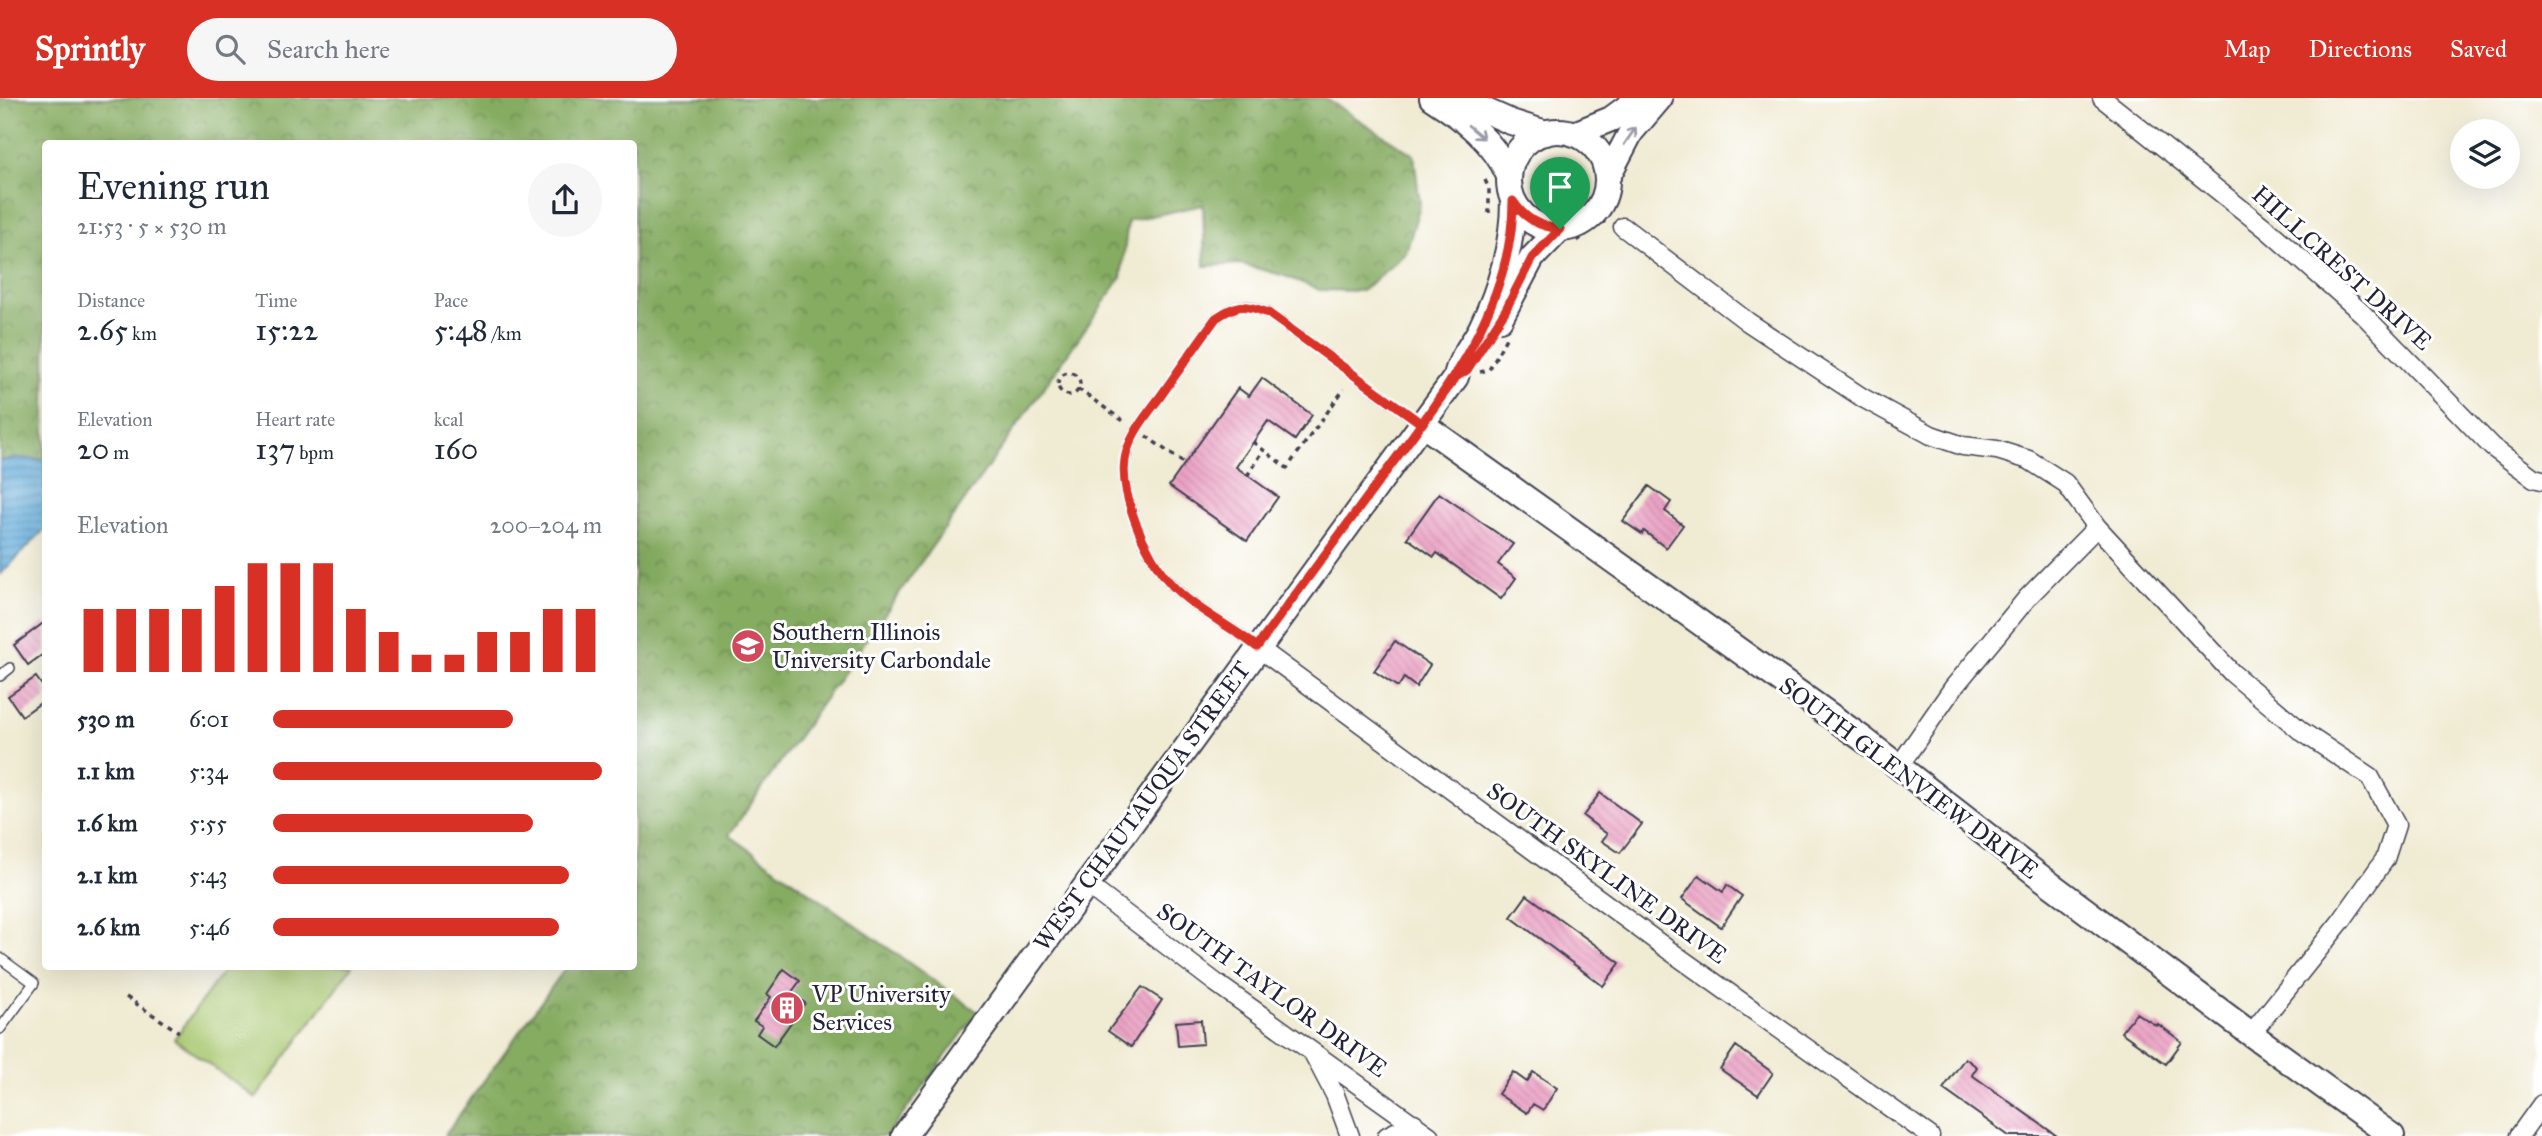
<!DOCTYPE html>
<meta charset="utf-8">
<style>
body{margin:0;font-family:"IM FELL Great Primer",serif;background:#f6f6f7;color:#1f2937;height:100vh;display:flex;flex-direction:column;font-size:26px;white-space:nowrap}
*{box-sizing:border-box;margin:0}
p{font-size:23px;color:#747a83}
.icon{flex:none;width:38px;height:38px;fill:none;stroke:currentColor;stroke-width:2;stroke-linecap:round;stroke-linejoin:round}
.map{position:relative;flex:1;overflow:hidden}
.panel{position:absolute;left:42px;top:42px;width:595px;height:830px;display:flex;flex-direction:column;background:#fff;border-radius:7px;box-shadow:0 7px 28px #0002}
.panel>*{flex:none}
.buttons{position:absolute;left:2450px;top:21px;display:grid;gap:14px}
.buttons a{display:grid;place-items:center;width:70px;height:70px;border-radius:50%;background:#fff;box-shadow:0 7px 28px #0002;font-size:35px}
.pin{position:absolute;display:grid;place-items:center;width:60px;height:60px;color:#fff;margin:-72px -30px;border-radius:50% 50% 50% 0;rotate:-45deg;box-shadow:0 0 7px #0007}
.pin .icon{rotate:45deg}
.round{display:grid;place-items:center;flex:none;width:74px;height:74px;border-radius:37px;background:#f6f6f7}
.overview{display:flex;align-items:center;justify-content:space-between;height:119px;padding:0 35px}
h1{font-size:38px;font-weight:600;line-height:52px}
.metrics{display:grid;grid-template-columns:repeat(3,1fr);gap:10px;height:119px;padding:7px 35px}
.metrics div{display:grid;align-content:center}
.metrics b{font-size:30px;font-weight:600}
.metrics small{font-size:19px;font-weight:400}
.metrics p{font-size:19px}
.chart{height:196px;padding:14px 35px}
.chart p{display:flex;justify-content:space-between}
.chart svg{width:100%;height:126px;margin-top:7px;stroke:#d93025;stroke-width:6}
ul{padding:0 35px;list-style:none;font-size:23px}
li{display:grid;grid-template-columns:112px 84px 1fr;align-items:center;height:52px}
li i{height:18px;border-radius:9px;background:#d93025}
header{display:flex;align-items:center;gap:42px;box-sizing:border-box;height:98px;padding:0 35px;background:#d93025;color:#fff}
header strong{font-size:33px}
nav{display:flex;gap:38px;margin-inline-start:auto;font-size:24px}
.search{width:490px;height:63px;background:#f6f6f7;display:flex;align-items:center;gap:18px;box-sizing:border-box;padding:0 24px;border-radius:38px;color:#747a83;font-size:26px}
.map>svg:first-child{display:block}
.forest{fill:url(#forest-crowns);stroke:#54674e;stroke-width:2}
.garden{fill:#a8c76f;stroke:#657455;stroke-width:2}
.water{fill:url(#water-rules);stroke:#42678a;stroke-width:2}
.building{fill:url(#building-back-hatch)}
.lines{fill:none;stroke-linecap:round;stroke-linejoin:round}
.lane-casing{stroke:#414052;stroke-width:12}
.street-casing{stroke:#414052;stroke-width:21}
.secondary-casing{stroke:#414052;stroke-width:28}
.path{stroke:#414052;stroke-width:3.5;stroke-dasharray:5 5;stroke-linecap:butt}
.lane{stroke:#fff;stroke-width:9}
.street{stroke:#fff;stroke-width:18}
.secondary{stroke:#fff;stroke-width:24}
.oneway{stroke:#9c9ca7}
.route-casing{stroke:#fff;stroke-width:14}
.route{stroke:#d93025;stroke-width:9}
.labels{text-anchor:middle;stroke-width:6;stroke-linejoin:round;paint-order:stroke}
.street-label{font-size:24px;fill:#22223b;stroke:#fff}
.poi-label{font-size:24px;fill:#22223b;stroke:#fff;text-anchor:start}
</style>
<header>
<strong>Sprintly</strong>
<div class="search"><svg class="icon" aria-label="search" viewBox="0 0 24 24"><circle cx="10" cy="10" r="6"/><path d="M15 15l6 6"/></svg>Search here</div>
<nav><a>Map</a><a>Directions</a><a>Saved</a></nav>
</header>
<div class="map">
<svg width="2542" height="1038" viewBox="0 0 2542 1038">
<defs>
<pattern id="forest-crowns" width="20" height="18" patternUnits="userSpaceOnUse" patternTransform="scale(1.75)"><rect width="20" height="18" fill="#86ac62"/><path d="M2 6a3 3 0 1 1 6 0M12 15a3 3 0 1 1 6 0" fill="none" stroke="#6d8c52"/></pattern>
<pattern id="water-rules" width="6" height="5" patternUnits="userSpaceOnUse" patternTransform="scale(1.75)"><rect width="6" height="5" fill="#61acda"/><path d="M0 2.5h6" fill="none" stroke="#508cb2"/></pattern>
<pattern id="building-back-hatch" width="6" height="6" patternUnits="userSpaceOnUse" patternTransform="scale(1.75)"><rect width="6" height="6" fill="#eba2c4"/><path d="M-1 5l2 2M0 0l6 6M5-1l2 2" fill="none" stroke="#c98ba9"/></pattern>
</defs>
<rect width="100%" height="100%" fill="#fff"/>
<filter id="ink" filterUnits="userSpaceOnUse"><feTurbulence type="fractalNoise" baseFrequency=".0143" numOctaves="2"/><feDisplacementMap in="SourceGraphic" scale="14" xChannelSelector="R" yChannelSelector="G"/><feConvolveMatrix kernelMatrix="1 2 1 2 8 2 1 2 1" color-interpolation-filters="sRGB"/></filter>
<filter id="wash" filterUnits="userSpaceOnUse"><feTurbulence type="fractalNoise" baseFrequency=".00686" numOctaves="4" result="noise"/><feDisplacementMap in="SourceGraphic" scale="28" xChannelSelector="R" yChannelSelector="G"/><feGaussianBlur stdDeviation="1.57" result="paint"/><feColorMatrix in="noise" values="0 0 0 0 0 0 0 0 0 0 0 0 0 0 0 0 0 1.4 0 .05"/><feComposite in="paint" operator="in"/></filter>
<g filter="url(#wash)">
<rect width="100%" height="100%" fill="#f0ebd3"/>
<path class="forest" d="M0,0H1325L1414,57L1420,107L1406,155L1362,193L1320,192L1285,178L1241,166L1205,168L1203,107L1128,123L1121,180L729,737L978,914L887,1038H444L567,868H634V46H46L45,362L16,360L0,363Z"/>
<path class="garden" d="M227,868H352L256,1000L174,941Z"/>
<path class="water" d="M16,360L45,362V431L0,477V363Z"/>
<g id="blocks">
<path class="building" d="M1262,280L1312,317L1295,342L1268,323L1236,369L1278,399L1247,443L1169,388L1238,290L1249,298Z
M1649,388L1671,404L1665,413L1683,427L1666,450L1644,433L1642,436L1623,423Z
M1439,395L1513,446L1498,466L1516,480L1501,501L1437,455L1434,459L1407,440Z
M46,523V554L28,567L14,547Z
M1395,543L1430,567L1416,589L1404,580L1398,589L1374,573Z
M36,579L46,593V601L22,618L8,598Z
M1600,695L1642,726L1620,755L1602,743L1607,736L1583,718Z
M1699,777L1723,794L1727,787L1742,798L1721,829L1682,801Z
M1527,797L1620,865L1603,888L1511,819Z
M784,871L800,883L791,895L805,905L774,948L757,936L762,928L754,923L771,899L767,896Z
M1142,889L1162,902L1131,949L1108,933Z
M2136,915L2157,928L2158,926L2182,944L2166,966L2121,934Z
M1201,922L1203,946L1178,948L1176,924Z
M1736,948L1773,975L1758,997L1720,971Z
M1965,960L1977,969L1972,977L2057,1038H2009L1943,991Z
M1513,974L1527,984L1533,974L1557,990L1543,1012L1533,1006L1527,1015L1498,996Z"/>
</g>
</g>
<g filter="url(#ink)">
<use href="#blocks" fill-opacity="0" stroke="#414052" stroke-width="2"/>
<g class="lines">
<g class="lane-casing">
<path id="lane" d="M1257,549C1231,528 1192,510 1171,486C1146,459 1115,390 1127,353C1133,333 1148,315 1160,299C1179,272 1197,246 1216,220C1237,206 1244,204 1268,215L1420,325
M0,578L10,570
M0,860L34,885L0,931"/>
</g>
<g class="street-casing">
<path id="street" d="M2102,0L2269,133L2362,215L2492,349L2534,380L2542,382
M1623,129L1748,224L1863,300L1931,337L1963,348L1997,352L2029,362L2065,385L2097,429L2232,575L2301,633L2370,679L2396,727L2385,761L2342,822L2251,936
M1257,549L1670,853L1930,1038
M1899,668L1953,590L2028,499L2097,429
M1086,786L1216,885L1430,1038
M1313,955L1335,997L1350,1038
M1387,1038L1414,1025
M2519,1038L2542,1006"/>
</g>
<g class="secondary-casing">
<path id="secondary" d="M1432,0C1463,20 1494,43 1509,78
M1457,0L1511,24L1546,35
M1509 82a49 49 0 1 1 98 0a49 49 0 1 1-98 0Z
M1574,36L1611,21L1640,0
M1607,80L1631,34L1660,0
M1500,221L1532,160L1560,131
M1422,326L1863,641L2034,774L2251,936L2392,1038
M904,1038L1456,279C1459,261 1473,246 1481,230C1500,192 1513,146 1513,103"/>
</g>
<path class="path" d="M1485,82L1489,91V115
M1609,116L1617,98
M1577,143L1605,123
M1480,274L1489,272L1506,240
M1058 286a11 11 0 1 1 22 0a11 11 0 1 1-22 0Z
M1078,291L1125,324
M1146,338L1185,366
M1253,344L1287,370L1344,291
M1247,378L1264,352
M126,899L179,934"/>
<use href="#lane" class="lane"/>
<use href="#street" class="street"/>
<use href="#secondary" class="secondary"/>
</g>
<defs><path id="oneway-shaft" d="M-6 0H5M1.5-3L5.5 0L1.5 3" fill="none" stroke-width="1.6" stroke-linecap="round" stroke-linejoin="round" transform="scale(1.75)"/></defs>
<g class="oneway">
<use href="#oneway-shaft" transform="translate(1476 34) rotate(40)"/>
<use href="#oneway-shaft" transform="translate(1630 38) rotate(-56)"/>
</g>
</g>
<g class="lines" filter="url(#ink)">
<g class="route-casing">
<path id="route" d="M1560,131L1532,160L1505,213L1467,272L1456,279L1422,326L1268,215C1244,205 1237,206 1216,220C1197,246 1179,272 1160,299C1148,315 1133,333 1127,353C1115,390 1146,459 1171,486C1192,510 1231,528 1257,549C1296,496 1335,443 1374,390C1436,306 1513,213 1513,103C1525,121 1538,128 1560,131"/>
</g>
<use href="#route" class="route"/>
</g>
<defs>
<g id="university-disc" transform="scale(1.75)"><circle r="9.5" fill="#d1495b" stroke="#fff"/><path d="M0-5L7-2L0 1L-7-2ZM-4 1L0 2.5L4 1V4Q0 6-4 4Z" fill="#fff"/></g>
<g id="building-disc" transform="scale(1.75)"><circle r="9.5" fill="#d1495b" stroke="#fff"/><path d="M-4-6H4V6H1V3H-1V6H-4ZM-2.5-4.3h1.7v1.8h-1.7ZM.8-4.3h1.7v1.8H.8ZM-2.5-1h1.7V.8h-1.7ZM.8-1h1.7V.8H.8Z" fill="#fff"/></g>
</defs>
<g fill-rule="evenodd">
<use href="#university-disc" x="748" y="548"/>
<use href="#building-disc" x="787" y="910"/>
</g>
<g class="labels">
<g class="street-label">
<text transform="translate(2342 170) rotate(42)" y="8">HILLCREST DRIVE</text>
<text transform="translate(1909 680) rotate(37)" y="8">SOUTH GLENVIEW DRIVE</text>
<text transform="translate(1142 708) rotate(-54)" y="8">WEST CHAUTAUQUA STREET</text>
<text transform="translate(1607 775) rotate(36)" y="8">SOUTH SKYLINE DRIVE</text>
<text transform="translate(1272 892) rotate(36)" y="8">SOUTH TAYLOR DRIVE</text>
</g>
<g class="poi-label">
<text x="772" y="542">Southern Illinois<tspan x="772" dy="28">University Carbondale</tspan></text>
<text x="812" y="904">VP University<tspan x="812" dy="28">Services</tspan></text>
</g>
</g>
</svg>
<div class="buttons">
<a><svg class="icon" aria-label="layers" viewBox="0 0 24 24"><path d="M12 4l9 5-9 5-9-5zM3 14l9 5 9-5"/></svg></a>
</div>
<div class="pin" style="left:1560px;top:131px;background:#1e9e55"><svg class="icon" aria-label="arrive" viewBox="0 0 24 24"><path d="M6 21V4h12l-3 4 3 4H6"/></svg></div>
<section class="panel">
<div class="overview"><div><h1>Evening run</h1><p>21:53 · 5 × 530 m</p></div><a class="round"><svg class="icon" aria-label="share" viewBox="0 0 24 24"><path d="M12 15V3M7 8l5-5 5 5M5 13v7h14v-7"/></svg></a></div>
<div class="metrics">
<div><p>Distance</p><b>2.65<small> km</small></b></div>
<div><p>Time</p><b>15:22</b></div>
<div><p>Pace</p><b>5:48<small> /km</small></b></div>
</div>
<div class="metrics">
<div><p>Elevation</p><b>20<small> m</small></b></div>
<div><p>Heart rate</p><b>137<small> bpm</small></b></div>
<div><p>kcal</p><b>160</b></div>
</div>
<div class="chart"><p><span>Elevation</span>200–204 m</p>
<svg viewBox="0 0 160 44" preserveAspectRatio="none"><path d="M5 44V22M15 44V22M25 44V22M35 44V22M45 44V14M55 44V6M65 44V6M75 44V6M85 44V22M95 44V30M105 44V38M115 44V38M125 44V30M135 44V30M145 44V22M155 44V22"/></svg>
</div>
<ul>
<li><b>530 m</b>6:01<i style="width:73%"></i></li>
<li><b>1.1 km</b>5:34<i style="width:100%"></i></li>
<li><b>1.6 km</b>5:55<i style="width:79%"></i></li>
<li><b>2.1 km</b>5:43<i style="width:90%"></i></li>
<li><b>2.6 km</b>5:46<i style="width:87%"></i></li>
</ul>
</section>
</div>
